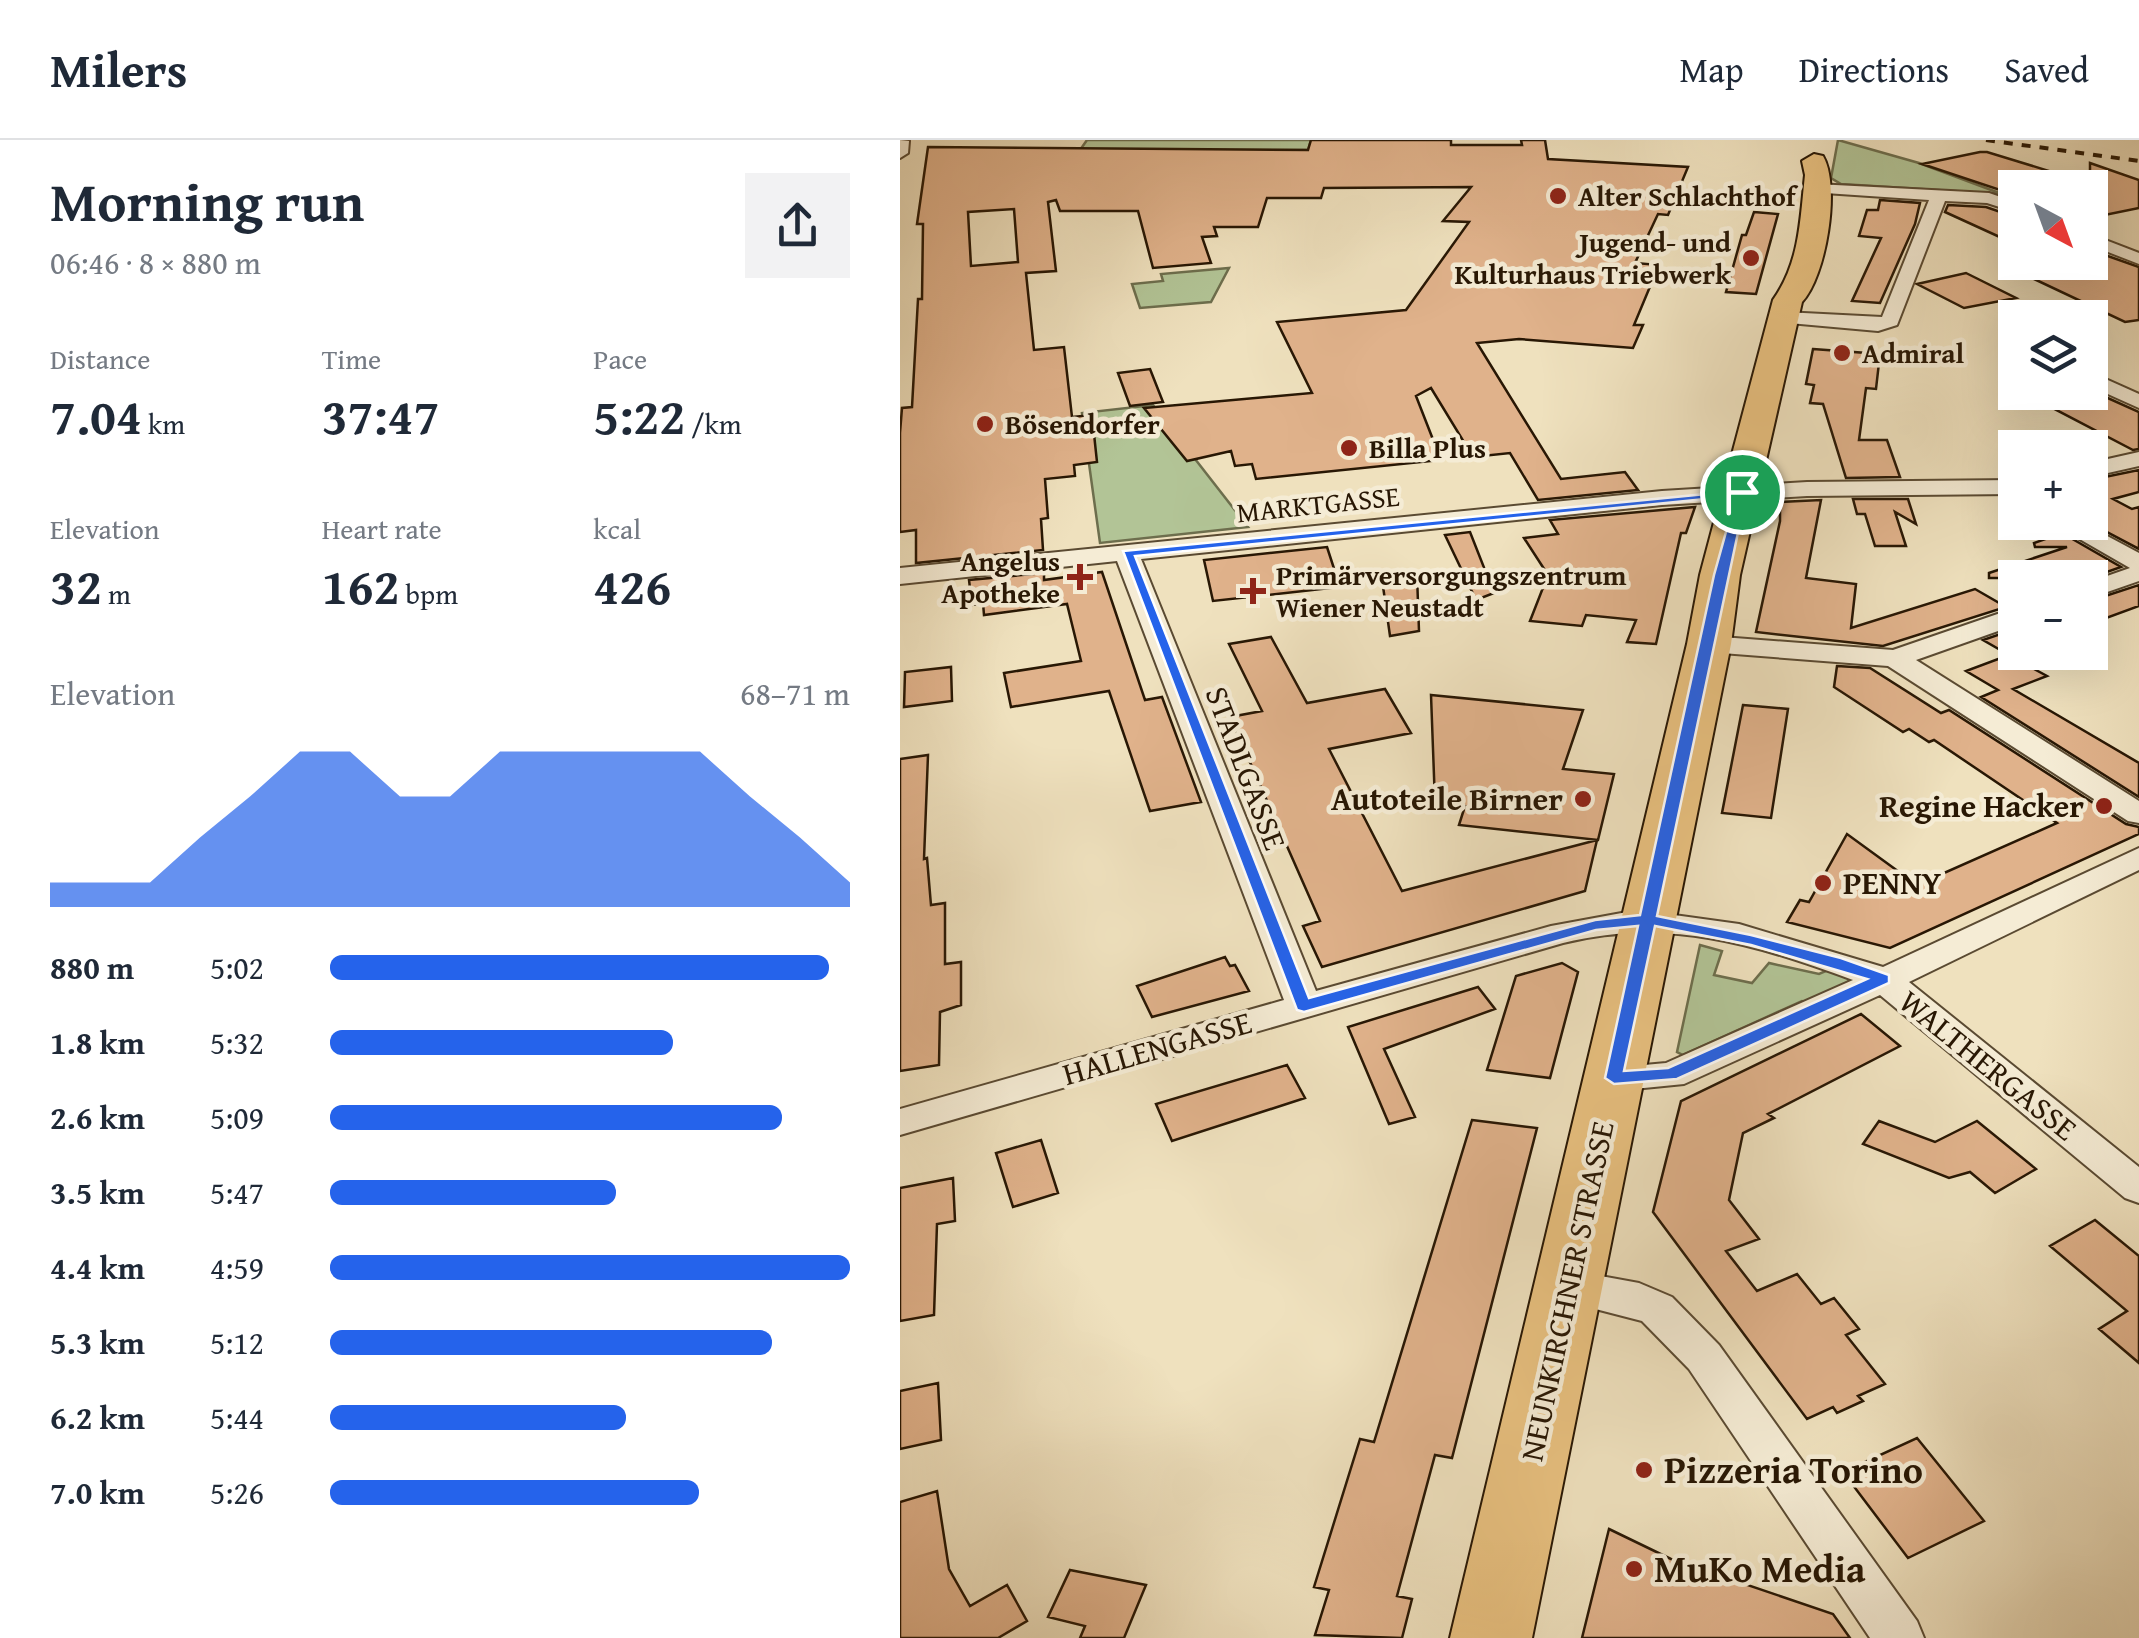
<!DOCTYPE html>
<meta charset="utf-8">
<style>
body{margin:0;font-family:"Gentium Book Plus",serif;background:#f2f2f3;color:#1f2937;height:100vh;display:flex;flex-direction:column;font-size:38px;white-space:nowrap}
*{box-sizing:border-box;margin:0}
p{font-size:32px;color:#747a83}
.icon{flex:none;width:55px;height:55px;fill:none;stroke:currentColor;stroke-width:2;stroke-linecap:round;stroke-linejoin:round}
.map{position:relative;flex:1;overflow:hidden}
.details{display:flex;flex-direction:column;background:#fff;width:900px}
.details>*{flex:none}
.needle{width:65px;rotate:139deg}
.buttons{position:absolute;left:1098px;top:30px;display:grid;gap:20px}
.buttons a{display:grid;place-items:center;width:110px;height:110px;border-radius:0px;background:#fff;box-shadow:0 10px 40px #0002;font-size:50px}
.pin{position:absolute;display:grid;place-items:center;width:85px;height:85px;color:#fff;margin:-42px;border:5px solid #fff;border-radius:50%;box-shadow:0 2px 10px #0007}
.round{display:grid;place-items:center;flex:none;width:105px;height:105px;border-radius:0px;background:#f2f2f3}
.headline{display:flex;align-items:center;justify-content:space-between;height:170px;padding:0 50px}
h1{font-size:55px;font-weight:600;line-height:75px}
.metrics{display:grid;grid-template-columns:repeat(3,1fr);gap:15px;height:170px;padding:10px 50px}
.metrics div{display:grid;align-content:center}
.metrics b{font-size:50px;font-weight:600}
.metrics small{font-size:28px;font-weight:400}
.metrics p{font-size:28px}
.chart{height:280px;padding:20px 50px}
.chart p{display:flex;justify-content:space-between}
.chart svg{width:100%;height:180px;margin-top:10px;fill:#2563eb;opacity:.7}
ul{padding:0 50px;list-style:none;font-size:32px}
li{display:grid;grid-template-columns:160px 120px 1fr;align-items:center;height:75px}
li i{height:25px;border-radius:12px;background:#2563eb}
header{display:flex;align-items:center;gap:60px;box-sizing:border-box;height:140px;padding:0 50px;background:#fff;border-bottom:2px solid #e0e1e3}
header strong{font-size:48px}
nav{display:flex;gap:55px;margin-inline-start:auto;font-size:35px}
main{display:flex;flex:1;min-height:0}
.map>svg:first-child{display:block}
.green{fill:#b2c496;stroke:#6d6e4d;stroke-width:2.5}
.building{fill:#e0b28b;stroke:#281704;stroke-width:2.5;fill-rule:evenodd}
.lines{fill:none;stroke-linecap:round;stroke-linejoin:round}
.minor-casing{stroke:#5a4a32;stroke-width:4}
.primary-casing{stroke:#281704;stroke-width:4}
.minor{fill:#f5ecd5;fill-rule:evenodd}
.primary{fill:#e8c07f;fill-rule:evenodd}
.rail{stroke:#281704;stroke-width:4;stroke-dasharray:9 9;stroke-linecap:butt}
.route{fill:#2563eb;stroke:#fff;stroke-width:2.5;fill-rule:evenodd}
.poi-dot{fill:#8f2418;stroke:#f5ecd5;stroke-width:4}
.labels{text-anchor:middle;stroke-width:9;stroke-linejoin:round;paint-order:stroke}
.far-poi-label{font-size:28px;font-weight:bold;fill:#281704;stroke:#f5ecd5;text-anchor:start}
.far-street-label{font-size:28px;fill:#281704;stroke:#f5ecd5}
.street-label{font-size:32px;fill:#281704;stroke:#f5ecd5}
.poi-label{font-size:32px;font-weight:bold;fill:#281704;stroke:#f5ecd5;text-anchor:end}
.near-poi-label{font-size:38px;font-weight:bold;fill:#281704;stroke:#f5ecd5;text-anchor:start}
</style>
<header>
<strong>Milers</strong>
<nav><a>Map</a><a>Directions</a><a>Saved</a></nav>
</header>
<main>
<section class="details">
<div class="headline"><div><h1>Morning run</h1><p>06:46 · 8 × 880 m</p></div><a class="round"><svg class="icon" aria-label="share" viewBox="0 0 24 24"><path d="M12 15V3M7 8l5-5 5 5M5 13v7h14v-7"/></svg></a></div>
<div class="metrics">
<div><p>Distance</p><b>7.04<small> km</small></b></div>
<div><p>Time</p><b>37:47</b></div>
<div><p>Pace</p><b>5:22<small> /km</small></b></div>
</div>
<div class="metrics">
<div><p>Elevation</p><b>32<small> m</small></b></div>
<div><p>Heart rate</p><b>162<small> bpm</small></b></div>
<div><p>kcal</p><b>426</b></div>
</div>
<div class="chart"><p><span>Elevation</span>68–71 m</p>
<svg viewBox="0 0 160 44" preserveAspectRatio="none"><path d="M0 44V38L10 38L20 38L30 27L40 17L50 6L60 6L70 17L80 17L90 6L100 6L110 6L120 6L130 6L140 17L150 27L160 38V44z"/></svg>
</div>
<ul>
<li><b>880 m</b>5:02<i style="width:96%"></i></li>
<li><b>1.8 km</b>5:32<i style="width:66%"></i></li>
<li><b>2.6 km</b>5:09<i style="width:87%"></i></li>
<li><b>3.5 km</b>5:47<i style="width:55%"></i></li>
<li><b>4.4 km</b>4:59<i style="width:100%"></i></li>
<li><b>5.3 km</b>5:12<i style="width:85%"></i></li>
<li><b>6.2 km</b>5:44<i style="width:57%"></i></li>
<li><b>7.0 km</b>5:26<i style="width:71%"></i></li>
</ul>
</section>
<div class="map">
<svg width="1239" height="1498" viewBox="0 0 1239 1498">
<rect width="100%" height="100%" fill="#efe1be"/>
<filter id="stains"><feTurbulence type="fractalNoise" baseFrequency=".002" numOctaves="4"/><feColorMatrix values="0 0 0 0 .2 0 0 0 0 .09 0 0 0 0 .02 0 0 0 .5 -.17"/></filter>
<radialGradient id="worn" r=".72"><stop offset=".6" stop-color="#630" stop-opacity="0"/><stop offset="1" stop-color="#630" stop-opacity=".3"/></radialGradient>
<path class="green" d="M187,0H411L408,10H180Z
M938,0L1019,23L1102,54L941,44L931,38Z
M329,128L311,162L240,168L232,144L263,141L261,134Z
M253,265L348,387L200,403L182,273Z
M800,805L822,811L814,835L852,843L869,823L919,834L928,830L949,837V846L914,864L902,861L783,915L777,912Z"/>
<path class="building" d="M411,0H551V5H622L621,0H645L648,19L788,27L768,75L758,74L735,123L759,125L734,185H743L733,208L619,199L577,203L661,339L725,332L738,350L638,360L610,313L573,317L531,248L516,256L541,320L356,339L352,324L335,326L331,311L287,321L244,268L412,253L377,182L506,170L569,82L543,81L571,47L424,48L421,58H367L358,87H314L317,96L302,97L311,123L253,128L238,71H160L156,60L148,62L156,131L126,133L134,210L164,207L172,277L192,275L197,322L174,325L175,336L145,339L148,378L141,379L143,410L16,423V390L0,392V293L2,268L12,267L18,159H22L23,84H17L28,7L408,10ZM114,69L118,122L71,126L68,72Z
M1080,12H1087L1162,35L1100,50L1022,24Z
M1190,23L1239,40V68L1190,78Z
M980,60L1020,63L1015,84L980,163L952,161L981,98L959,96L967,70H978Z
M1048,65L1086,67L1115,77V104L1045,72Z
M854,72L878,74L856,154L826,152L842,95H846Z
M1205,115L1239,127V180L1225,182L1134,139L1176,132L1158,123L1190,122V118Z
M1066,133L1116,158L1064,168L1017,144Z
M913,209L980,214L976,249L966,248L959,300H987L1000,337L946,338L923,264L910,263L914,245L906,244Z
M250,229L263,262L230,266L218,233Z
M1190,250L1239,272V309L1233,310L1122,252Z
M1239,330V352L1213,359L1232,369L1239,367V409L1190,383V340Z
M953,359H1008L1016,384L995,372L1006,406H975L965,374H957Z
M921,360L906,438L956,444L951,488L1075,449L1106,467L983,506L856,492L880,381V362Z
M795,367L786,393H781L756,504L727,502L736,480L686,475L682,486L630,481L648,435L624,398L658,394L650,380Z
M570,392L594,453L576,460L545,395Z
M1162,393L1221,427L1190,438H1089V433L1167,407H1135L1134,403Z
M427,407L440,447L313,461L304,420Z
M202,432L245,560L262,557L301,662L250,671L209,551L111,567L104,533L181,521L167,464L84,475L83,463L72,465L69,440L144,433V440Z
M517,435L519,491L490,496L482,439Z
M1239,445V466L1190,484V461Z
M1115,489L1112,517L1147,536L1113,549L1239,623V657L1081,557L1098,550L1066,531L1109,515L1083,500Z
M371,497L407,563L485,549L511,593L429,609L502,751L697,700L685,751L422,827L403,786L420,781L330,577L362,571L329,504Z
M937,526L970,528L1041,573L1049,570L1226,684L1239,687V694L990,808L887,782L900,760L909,762L947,694L1017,745L1157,683L1034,600L1029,602L1009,589L1003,592L934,547Z
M51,527L52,561L4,567L5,532Z
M531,555L683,570L663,629L714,634L698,700L559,685L565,666L535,663Z
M843,565L888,569L871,678L822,673Z
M28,615L24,719L27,718L31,765L45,763V824L61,822V865L40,872L39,925L0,931V619Z
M325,817L330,826L335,825L349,851L252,877L237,846Z
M662,823L678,832L650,938L587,930L616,836Z
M578,847L595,869L484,909L515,977L489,984L448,887Z
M961,874L1000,906L868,974L874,978L843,993L829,1060L859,1099L826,1111L857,1151L897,1134L921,1164L934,1158L959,1189L946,1195L985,1244L958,1256L963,1261L937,1273L933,1267L907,1279L753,1072L781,961Z
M387,925L405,958L272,1001L256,964Z
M572,980L637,988L552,1318L535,1315L497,1456L512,1459L502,1498L415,1495L429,1450L414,1447L460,1299L474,1302Z
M979,981L1035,1002L1077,981L1136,1029L1095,1053L1070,1032L1049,1038L963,1004Z
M141,1000L158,1053L113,1067L96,1013Z
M53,1038L55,1081L37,1084L34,1175L0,1181V1048Z
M1195,1080L1239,1116V1223L1199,1189L1227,1171L1150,1106Z
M38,1243L41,1300L0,1309V1251Z
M1017,1298L1084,1381L1008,1418L943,1332Z
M37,1351L49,1429L70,1466L107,1445L127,1481L98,1498H0V1362Z
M709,1389L771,1419L933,1474L950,1498H682Z
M170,1430L246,1445L224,1498H180L185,1486L148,1477Z"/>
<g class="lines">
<g class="minor-casing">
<path id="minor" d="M0,0L9,1L8,13L0,18Z
M916,44L1089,53L1115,62V72L1087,63L1045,61L997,185L978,191L877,182L875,178L884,172L982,177L1029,60L910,52V46Z
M1190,94L1239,113V124L1190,105Z
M1190,232L1239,254V268L1190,246Z
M1239,312V326L1190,337V323Z
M1115,340V354L907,356L762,365L241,419L416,851L651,786L738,770L839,784L983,827L1239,708V730L1009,842L1239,1027V1063L1225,1058L980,855L784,944L714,951L701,947L696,938L701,929L766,923L953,840C855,804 767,777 663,803L0,995V969L384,860L217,421L0,444V428L762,351L907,342Z
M1150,382H1181L1239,413V441L1190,458V442L1230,428Z
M1115,468V485L1016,520L1239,661V683L1228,681L988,526L809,512L796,504L809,496L993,510Z
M668,1130L739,1143L772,1157L819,1205L1017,1481L1024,1498H970L789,1229L742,1181L653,1158L647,1146L653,1134Z"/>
</g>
<g class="primary-casing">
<path id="primary" d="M914,14L923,16C941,46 926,137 902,162L840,435L831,504L632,1498H550L787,504L800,435L873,160C900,122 900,80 905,35L902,21Z"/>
</g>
<use href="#minor" class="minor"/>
<use href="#primary" class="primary"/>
<path class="rail" d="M1086,0L1239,21"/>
</g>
<path class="route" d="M847,350L757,776L851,795L941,818L989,835V843L777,939L714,944L705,938L738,786L696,790L404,872L397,870L223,411ZM836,356L814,435L740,775L695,780L409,858L235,416ZM755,786L851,805L967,839L768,928L724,931Z"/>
<g class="poi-dot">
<circle cx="658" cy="56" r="10"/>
<circle cx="851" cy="118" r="10"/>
<circle cx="942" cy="213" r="10"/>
<circle cx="85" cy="284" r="10"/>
<circle cx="449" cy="308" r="10"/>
<path d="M175 422h10v10h10v10h-10v10h-10v-10h-10v-10h10z"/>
<path d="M348 436h10v10h10v10h-10v10h-10v-10h-10v-10h10z"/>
<circle cx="683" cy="659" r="10"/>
<circle cx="1204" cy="666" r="10"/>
<circle cx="923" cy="743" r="10"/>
<circle cx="744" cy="1330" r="10"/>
<circle cx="734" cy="1429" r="10"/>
</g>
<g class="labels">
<g class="far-poi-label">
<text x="678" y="66">Alter Schlachthof</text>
<text x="831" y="112" text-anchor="end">Jugend- und<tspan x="831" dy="32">Kulturhaus Triebwerk</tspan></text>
<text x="962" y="223">Admiral</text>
<text x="105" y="294">Bösendorfer</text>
<text x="469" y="318">Billa Plus</text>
<text x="160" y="431" text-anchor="end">Angelus<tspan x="160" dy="32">Apotheke</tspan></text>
<text x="376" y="445">Primärversorgungszentrum<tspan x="376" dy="32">Wiener Neustadt</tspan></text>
</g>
<g class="far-street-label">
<text transform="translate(418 364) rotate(-6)" y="10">MARKTGASSE</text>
</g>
<g class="street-label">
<text transform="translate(346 628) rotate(69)" y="11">STADLGASSE</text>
<text transform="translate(257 908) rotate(-16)" y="11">HALLENGASSE</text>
<text transform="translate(1088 925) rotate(39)" y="11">WALTHERGASSE</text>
<text transform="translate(667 1151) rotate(-78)" y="11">NEUNKIRCHNER STRASSE</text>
</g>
<g class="poi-label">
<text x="663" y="670">Autoteile Birner</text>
<text x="1184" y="677">Regine Hacker</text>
<text x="943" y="754" text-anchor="start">PENNY</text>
</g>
<g class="near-poi-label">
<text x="764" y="1343">Pizzeria Torino</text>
<text x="754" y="1442">MuKo Media</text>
</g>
</g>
<rect width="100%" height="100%" filter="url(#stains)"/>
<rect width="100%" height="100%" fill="url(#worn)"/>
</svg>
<div class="buttons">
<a><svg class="needle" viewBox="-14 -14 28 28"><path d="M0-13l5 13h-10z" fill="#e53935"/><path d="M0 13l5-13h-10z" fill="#747a83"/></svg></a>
<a><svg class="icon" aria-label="layers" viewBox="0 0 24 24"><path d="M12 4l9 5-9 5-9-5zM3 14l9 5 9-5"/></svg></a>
<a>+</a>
<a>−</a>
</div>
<div class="pin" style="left:842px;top:352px;background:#1e9e55"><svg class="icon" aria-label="arrive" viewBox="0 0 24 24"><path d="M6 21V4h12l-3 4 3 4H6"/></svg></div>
</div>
</main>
